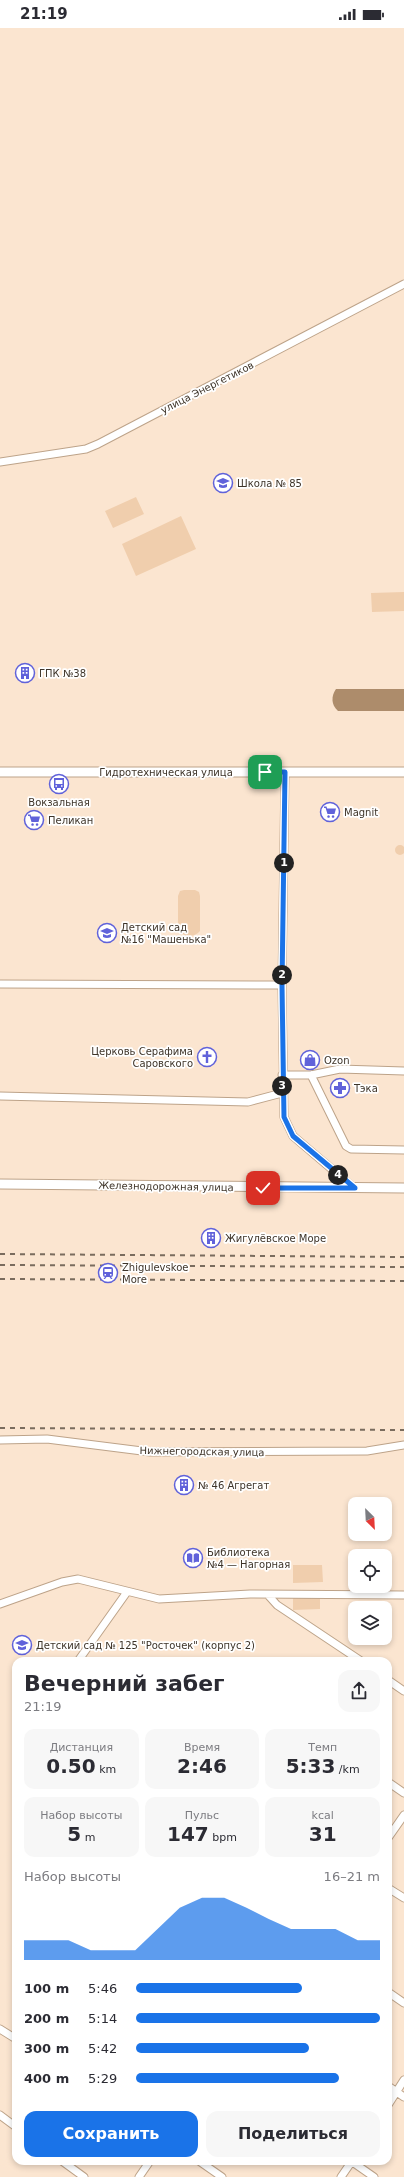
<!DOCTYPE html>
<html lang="ru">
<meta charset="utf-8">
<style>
body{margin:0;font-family:"DejaVu Sans",sans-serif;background:#f7f7f7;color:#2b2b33;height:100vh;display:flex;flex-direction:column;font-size:15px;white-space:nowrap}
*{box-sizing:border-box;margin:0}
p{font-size:13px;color:#7c7c81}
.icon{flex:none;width:22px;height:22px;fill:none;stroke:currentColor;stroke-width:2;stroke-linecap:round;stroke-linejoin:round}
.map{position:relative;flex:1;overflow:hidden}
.panel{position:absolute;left:12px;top:1629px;width:380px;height:508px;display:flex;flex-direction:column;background:#fff;border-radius:12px;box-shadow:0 2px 6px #0003}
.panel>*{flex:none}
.needle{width:26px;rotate:156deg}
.tools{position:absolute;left:348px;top:1469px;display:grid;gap:8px}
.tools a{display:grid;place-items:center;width:44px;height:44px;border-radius:8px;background:#fff;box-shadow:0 2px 6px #0003;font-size:20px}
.pin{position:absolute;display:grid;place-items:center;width:34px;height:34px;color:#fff;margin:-17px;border-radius:8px;box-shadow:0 2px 6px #0006}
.km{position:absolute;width:20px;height:20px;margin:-10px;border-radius:50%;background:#222;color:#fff;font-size:11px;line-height:20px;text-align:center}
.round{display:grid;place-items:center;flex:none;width:42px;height:42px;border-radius:12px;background:#f7f7f7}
.headline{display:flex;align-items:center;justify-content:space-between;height:68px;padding:0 12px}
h1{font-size:22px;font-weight:600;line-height:30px}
.metrics{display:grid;grid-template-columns:repeat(3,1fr);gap:6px;height:68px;padding:4px 12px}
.metrics div{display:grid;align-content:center;border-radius:10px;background:#f7f7f7;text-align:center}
.metrics b{font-size:20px;font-weight:600}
.metrics small{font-size:11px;font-weight:400}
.metrics p{font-size:11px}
.chart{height:112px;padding:8px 12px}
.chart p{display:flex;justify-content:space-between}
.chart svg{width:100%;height:72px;margin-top:4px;fill:#1a73e8;opacity:.7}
.action{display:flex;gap:8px;margin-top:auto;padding:8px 12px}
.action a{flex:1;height:46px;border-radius:12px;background:#1a73e8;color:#fff;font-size:16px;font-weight:600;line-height:46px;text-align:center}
.action a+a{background:#f7f7f7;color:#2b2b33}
ul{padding:0 12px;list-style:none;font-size:13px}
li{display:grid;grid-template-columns:64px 48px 1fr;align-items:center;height:30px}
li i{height:10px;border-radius:5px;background:#1a73e8}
.status{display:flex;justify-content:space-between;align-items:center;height:28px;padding:0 20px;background:#fff;direction:ltr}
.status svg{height:11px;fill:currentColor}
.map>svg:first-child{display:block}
.green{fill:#f0cead}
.water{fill:#ad8c6b}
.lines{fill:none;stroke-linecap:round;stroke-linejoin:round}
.minor-casing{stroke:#bda389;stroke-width:9}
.major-casing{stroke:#bda389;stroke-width:11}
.minor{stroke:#fff;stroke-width:7}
.major{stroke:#fff;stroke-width:9}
.rail{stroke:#7a6c5e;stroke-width:2;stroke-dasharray:5 5;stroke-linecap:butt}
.route-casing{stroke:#fff;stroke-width:8}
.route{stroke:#1a73e8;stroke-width:5}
.labels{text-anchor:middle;stroke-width:3.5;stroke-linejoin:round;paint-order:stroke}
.street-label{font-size:10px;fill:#3e3429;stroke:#fff}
.poi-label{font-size:10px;fill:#3e3429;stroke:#fff;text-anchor:start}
</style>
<div class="status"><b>21:19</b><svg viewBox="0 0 49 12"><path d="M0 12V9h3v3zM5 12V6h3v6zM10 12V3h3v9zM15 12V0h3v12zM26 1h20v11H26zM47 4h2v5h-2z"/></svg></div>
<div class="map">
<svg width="404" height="2149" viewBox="0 0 404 2149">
<rect width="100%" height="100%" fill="#fbe5d0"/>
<path class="green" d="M136,469L144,486L113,500L105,483Z
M181,488L196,521L136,548L122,516Z
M404,564V583L372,584L371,565Z
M395 822a5 5 0 1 1 10 0a5 5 0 1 1-10 0Z
M184,862H195L199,864L200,868V903C195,910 183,909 178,902V868L180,863Z
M293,1537H322L323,1554L293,1555Z
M293,1570H320V1581L293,1582Z"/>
<path class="water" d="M336,661H404V683H338C331,677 331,668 336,661Z"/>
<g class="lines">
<g class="minor-casing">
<path id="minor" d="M0,434L86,421L98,416L404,256
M285,744L282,957L284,1089L293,1108L354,1160
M0,956L282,957
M282,1047H311L340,1041L404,1043
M311,1047L346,1118L351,1121L404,1122
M0,1068L248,1074L282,1065
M0,1412L47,1411L150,1424L367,1423L404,1417
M268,1567L277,1577L361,1633
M0,1576L62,1554L78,1551L159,1571L250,1566L404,1567
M78,1633L127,1564
M388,1652L404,1663
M388,1754L404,1765
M388,1810L404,1787
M388,1860L404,1870
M388,1964L404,1975
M0,2001L16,2011
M388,2058L404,2069
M388,2077L404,2052
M0,2087L16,2099
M62,2133L84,2149
M199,2133L222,2149
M351,2133L374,2149
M139,2149L150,2133
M341,2149L352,2133"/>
</g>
<g class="major-casing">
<path id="major" d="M0,744H404
M0,1156L404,1160"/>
</g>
<use href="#minor" class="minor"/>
<use href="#major" class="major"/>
<path class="rail" d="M0,1226L404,1229
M0,1237L404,1239
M0,1251L404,1253
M0,1400L404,1402"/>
</g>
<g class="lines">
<g class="route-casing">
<path id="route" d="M263,1160H355L293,1108L284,1089L282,957L285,744H265"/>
</g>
<use href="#route" class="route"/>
</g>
<defs>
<g id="school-ring" transform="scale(1)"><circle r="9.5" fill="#fff" stroke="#6062da" stroke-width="1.5"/><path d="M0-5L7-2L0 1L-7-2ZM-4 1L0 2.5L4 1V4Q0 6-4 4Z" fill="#6062da"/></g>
<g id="building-ring" transform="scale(1)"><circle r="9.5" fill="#fff" stroke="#6062da" stroke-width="1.5"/><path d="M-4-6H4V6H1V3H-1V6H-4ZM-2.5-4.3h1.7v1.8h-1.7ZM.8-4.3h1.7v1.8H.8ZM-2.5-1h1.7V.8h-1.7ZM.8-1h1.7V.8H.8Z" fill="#6062da"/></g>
<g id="bus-ring" transform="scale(1)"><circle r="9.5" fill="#fff" stroke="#6062da" stroke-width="1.5"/><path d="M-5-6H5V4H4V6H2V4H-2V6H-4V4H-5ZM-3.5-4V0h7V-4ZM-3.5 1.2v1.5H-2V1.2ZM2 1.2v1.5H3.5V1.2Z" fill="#6062da"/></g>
<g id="supermarket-ring" transform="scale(1)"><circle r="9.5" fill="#fff" stroke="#6062da" stroke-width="1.5"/><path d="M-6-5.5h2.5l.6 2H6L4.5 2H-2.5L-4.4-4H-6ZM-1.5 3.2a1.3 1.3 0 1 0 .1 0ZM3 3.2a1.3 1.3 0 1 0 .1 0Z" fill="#6062da"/></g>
<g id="church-ring" transform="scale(1)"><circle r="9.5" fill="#fff" stroke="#6062da" stroke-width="1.5"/><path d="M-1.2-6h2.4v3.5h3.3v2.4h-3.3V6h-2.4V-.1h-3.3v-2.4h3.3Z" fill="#6062da"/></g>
<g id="shop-ring" transform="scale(1)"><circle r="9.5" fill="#fff" stroke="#6062da" stroke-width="1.5"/><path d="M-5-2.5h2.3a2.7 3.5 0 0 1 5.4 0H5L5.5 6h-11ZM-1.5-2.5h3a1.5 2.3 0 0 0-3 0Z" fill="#6062da"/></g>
<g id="pharmacy-ring" transform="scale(1)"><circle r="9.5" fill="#fff" stroke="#6062da" stroke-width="1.5"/><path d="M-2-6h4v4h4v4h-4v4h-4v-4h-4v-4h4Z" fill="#6062da"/></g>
<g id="station-ring" transform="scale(1)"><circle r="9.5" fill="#fff" stroke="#6062da" stroke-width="1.5"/><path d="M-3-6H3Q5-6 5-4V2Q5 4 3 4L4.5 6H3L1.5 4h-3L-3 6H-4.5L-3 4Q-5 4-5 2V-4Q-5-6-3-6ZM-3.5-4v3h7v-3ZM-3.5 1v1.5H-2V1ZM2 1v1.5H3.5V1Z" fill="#6062da"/></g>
<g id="library-ring" transform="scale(1)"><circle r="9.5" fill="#fff" stroke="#6062da" stroke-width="1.5"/><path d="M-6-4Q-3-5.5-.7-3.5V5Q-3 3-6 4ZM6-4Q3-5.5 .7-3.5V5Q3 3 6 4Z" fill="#6062da"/></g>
</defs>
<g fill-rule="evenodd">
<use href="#school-ring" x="223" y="455"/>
<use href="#building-ring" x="25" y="645"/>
<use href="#bus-ring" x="59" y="756"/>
<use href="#supermarket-ring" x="330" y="784"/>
<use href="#supermarket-ring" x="34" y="792"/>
<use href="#school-ring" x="107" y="905"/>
<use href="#church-ring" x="207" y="1029"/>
<use href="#shop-ring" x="310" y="1032"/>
<use href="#pharmacy-ring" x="340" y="1060"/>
<use href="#building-ring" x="211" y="1210"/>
<use href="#station-ring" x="108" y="1245"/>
<use href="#building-ring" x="184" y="1457"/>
<use href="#library-ring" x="193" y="1530"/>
<use href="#school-ring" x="22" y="1617"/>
</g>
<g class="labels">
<g class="street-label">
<text transform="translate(207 359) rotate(-27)" y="4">улица Энергетиков</text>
<text x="166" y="748">Гидротехническая улица</text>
<text transform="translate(166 1158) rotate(1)" y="4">Железнодорожная улица</text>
<text transform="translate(202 1423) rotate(1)" y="4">Нижнегородская улица</text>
</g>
<g class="poi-label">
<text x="237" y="459">Школа № 85</text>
<text x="39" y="649">ГПК №38</text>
<text x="59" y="778" text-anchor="middle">Вокзальная</text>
<text x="344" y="788">Magnit</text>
<text x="48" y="796">Пеликан</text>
<text x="121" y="903">Детский сад<tspan x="121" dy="12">№16 "Машенька"</tspan></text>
<text x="193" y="1027" text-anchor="end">Церковь Серафима<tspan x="193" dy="12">Саровского</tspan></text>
<text x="324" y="1036">Ozon</text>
<text x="354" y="1064">Тэка</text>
<text x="225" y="1214">Жигулёвское Море</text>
<text x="122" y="1243">Zhigulevskoe<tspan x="122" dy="12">More</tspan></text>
<text x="198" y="1461">№ 46 Агрегат</text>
<text x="207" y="1528">Библиотека<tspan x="207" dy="12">№4 — Нагорная</tspan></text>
<text x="36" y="1621">Детский сад № 125 "Росточек" (корпус 2)</text>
</g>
</g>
</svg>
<div class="tools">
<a><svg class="needle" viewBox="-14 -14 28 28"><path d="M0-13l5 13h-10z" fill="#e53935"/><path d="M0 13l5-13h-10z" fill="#7c7c81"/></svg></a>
<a><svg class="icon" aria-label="locate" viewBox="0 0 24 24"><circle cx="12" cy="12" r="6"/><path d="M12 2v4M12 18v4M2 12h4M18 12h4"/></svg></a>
<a><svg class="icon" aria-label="layers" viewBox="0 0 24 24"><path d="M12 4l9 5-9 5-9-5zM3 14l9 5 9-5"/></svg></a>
</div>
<div class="pin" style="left:265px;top:744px;background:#1e9e55"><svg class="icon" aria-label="arrive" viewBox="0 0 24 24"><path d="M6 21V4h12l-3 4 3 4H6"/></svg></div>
<div class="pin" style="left:263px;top:1160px;background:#d93025"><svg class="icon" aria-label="check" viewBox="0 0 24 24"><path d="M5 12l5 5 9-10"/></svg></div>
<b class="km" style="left:284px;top:835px">1</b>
<b class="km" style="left:282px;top:947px">2</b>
<b class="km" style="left:282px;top:1058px">3</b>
<b class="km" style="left:338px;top:1147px">4</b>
<section class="panel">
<div class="headline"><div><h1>Вечерний забег</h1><p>21:19</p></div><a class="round"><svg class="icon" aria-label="share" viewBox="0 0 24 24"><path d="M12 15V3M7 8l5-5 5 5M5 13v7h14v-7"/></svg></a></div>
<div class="metrics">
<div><p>Дистанция</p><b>0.50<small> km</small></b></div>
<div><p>Время</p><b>2:46</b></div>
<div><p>Темп</p><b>5:33<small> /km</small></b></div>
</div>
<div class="metrics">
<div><p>Набор высоты</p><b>5<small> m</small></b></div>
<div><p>Пульс</p><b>147<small> bpm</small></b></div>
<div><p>kcal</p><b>31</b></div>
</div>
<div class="chart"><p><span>Набор высоты</span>16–21 m</p>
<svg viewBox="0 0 160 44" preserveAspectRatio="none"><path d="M0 44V32L10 32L20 32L30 38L40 38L50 38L60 25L70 12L80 6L90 6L100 12L110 19L120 25L130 25L140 25L150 32L160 32V44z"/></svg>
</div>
<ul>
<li><b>100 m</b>5:46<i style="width:68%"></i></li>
<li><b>200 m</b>5:14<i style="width:100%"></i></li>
<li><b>300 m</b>5:42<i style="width:71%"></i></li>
<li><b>400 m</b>5:29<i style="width:83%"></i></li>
</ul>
<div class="action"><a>Сохранить</a><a>Поделиться</a></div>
</section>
</div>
